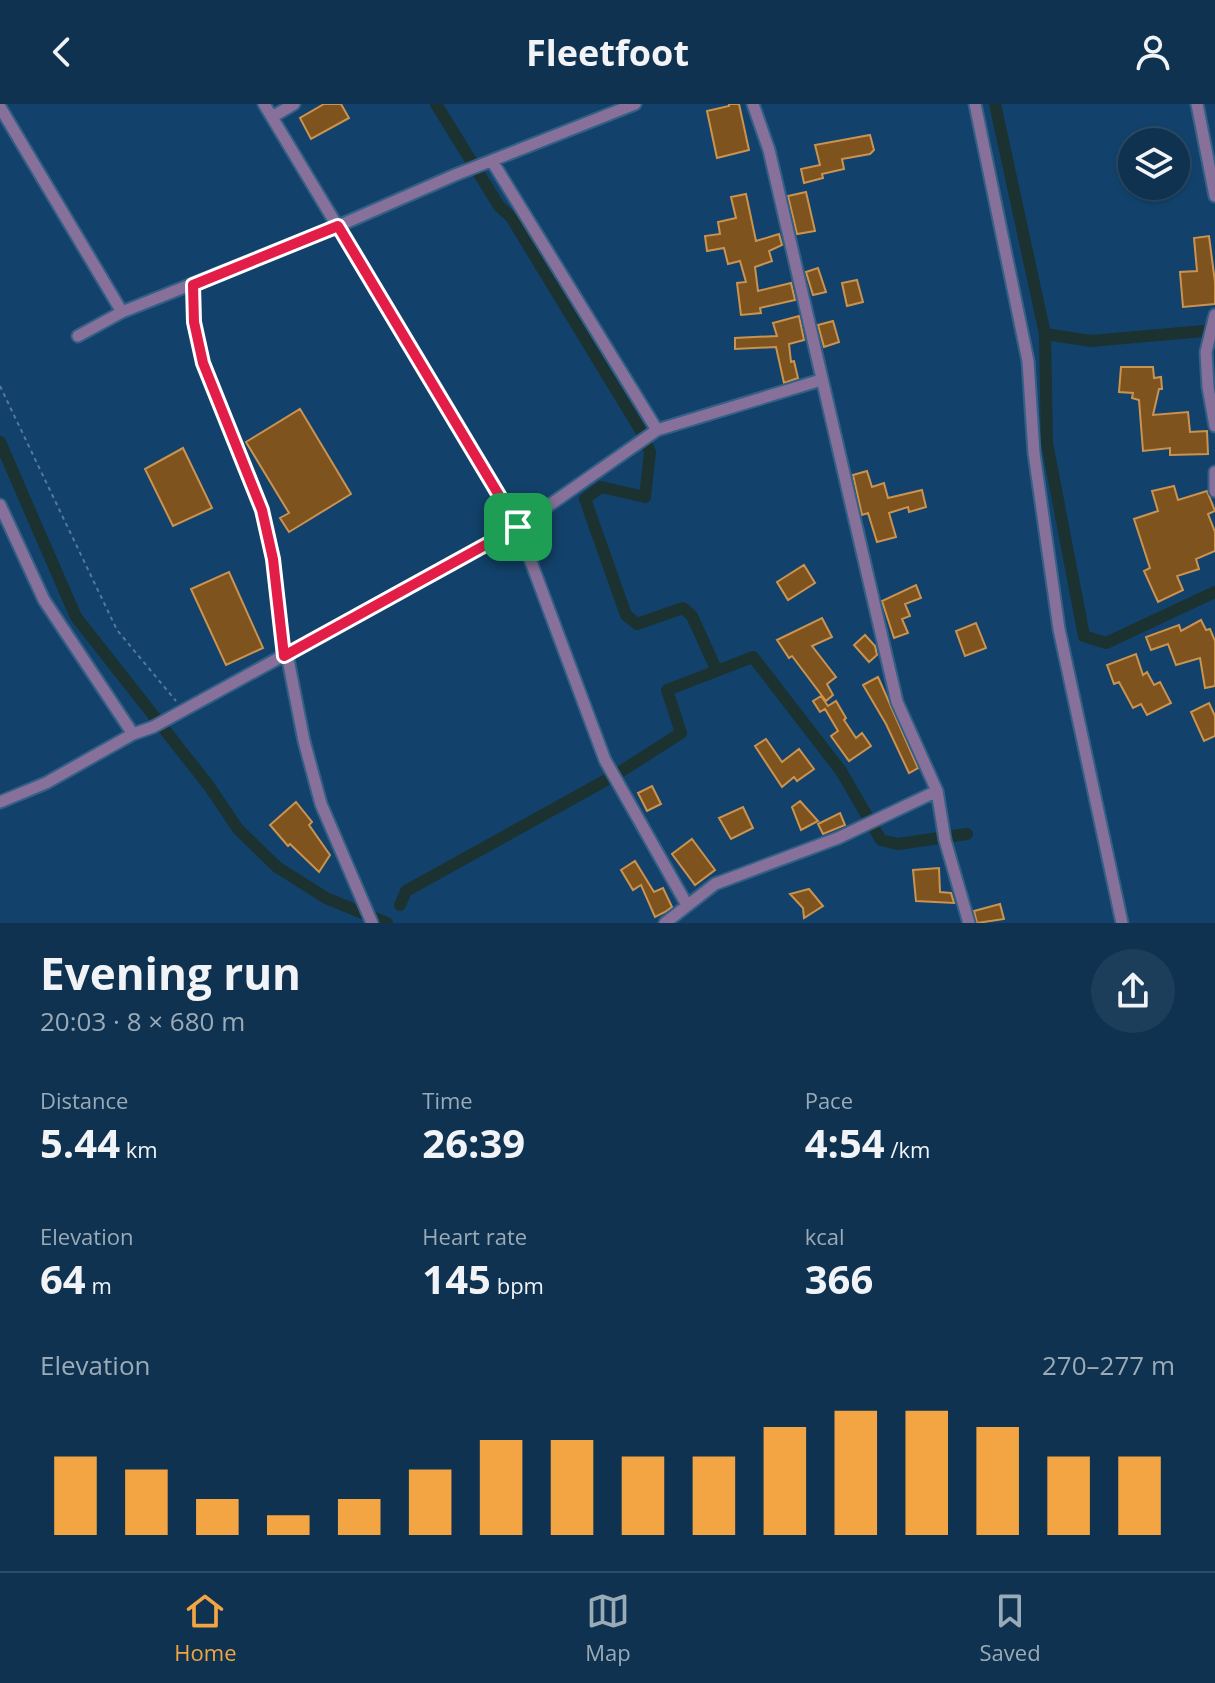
<!DOCTYPE html>
<meta charset="utf-8">
<style>
body{margin:0;font-family:"Open Sans",sans-serif;background:#1c3e5a;color:#f1f3f6;height:100vh;display:flex;flex-direction:column;font-size:30px;white-space:nowrap}
*{box-sizing:border-box;margin:0}
p{font-size:26px;color:#9baab7}
.icon{flex:none;width:44px;height:44px;fill:none;stroke:currentColor;stroke-width:2;stroke-linecap:round;stroke-linejoin:round}
.map{position:relative;height:819px;overflow:hidden}
.drawer{display:flex;flex-direction:column;background:#0e3250;flex:1}
.drawer>*{flex:none}
.fabs{position:absolute;left:1118px;top:24px;display:grid;gap:16px}
.fabs a{display:grid;place-items:center;width:72px;height:72px;border-radius:50%;background:#0e3250;box-shadow:0 2px 6px #0004,0 0 0 2px #2e4d67;font-size:40px}
.pin{position:absolute;display:grid;place-items:center;width:68px;height:68px;color:#fff;margin:-34px;border-radius:16px;box-shadow:0 4px 12px #0006}
.round{display:grid;place-items:center;flex:none;width:84px;height:84px;border-radius:42px;background:#1c3e5a}
.summary{display:flex;align-items:center;justify-content:space-between;height:136px;padding:0 40px}
h1{font-size:44px;font-weight:700;line-height:60px}
.metrics{display:grid;grid-template-columns:repeat(3,1fr);gap:12px;height:136px;padding:8px 40px}
.metrics div{display:grid;align-content:center}
.metrics b{font-size:40px;font-weight:700}
.metrics small{font-size:22px;font-weight:400}
.metrics p{font-size:22px}
.chart{height:224px;padding:16px 40px}
.chart p{display:flex;justify-content:space-between}
.chart svg{width:100%;height:144px;margin-top:8px;stroke:#f2a542;stroke-width:6}
header{display:flex;justify-content:space-between;align-items:center;height:104px;padding:0 40px;background:#0e3250;font-size:36px;font-weight:700}
.menu{display:flex;justify-content:space-around;align-items:center;height:112px;border-top:2px solid #2e4d67;background:#0e3250;font-size:22px;color:#9baab7}
.menu a{display:grid;justify-items:center;gap:4px}
.menu .selected{color:#f2a542}
.map>svg:first-child{display:block}
.lines{fill:none;stroke-linecap:round;stroke-linejoin:round}
.canal{stroke:#1b3230;stroke-width:12}
.building{fill:#7e531d;stroke:#cb9350;stroke-width:2}
.minor-casing{stroke:#356085;stroke-width:15}
.path{stroke:#54799b;stroke-width:2;stroke-dasharray:4 4;stroke-linecap:butt}
.minor{stroke:#87719a;stroke-width:11}
.route-casing{stroke:#fff;stroke-width:16}
.route{stroke:#e11d48;stroke-width:10}
</style>
<header><svg class="icon" aria-label="back" viewBox="0 0 24 24"><path d="M15 5l-7 7 7 7"/></svg>Fleetfoot<svg class="icon" aria-label="person" viewBox="0 0 24 24"><circle cx="12" cy="8" r="4"/><path d="M4 21q1-7 8-7t8 7"/></svg></header>
<div class="map">
<svg width="1215" height="819" viewBox="0 0 1215 819">
<rect width="100%" height="100%" fill="#12426b"/>
<g class="lines">
<path class="canal" d="M436,0L499,102L511,113L641,327
M995,0L1045,230L1091,237L1215,226
M1045,230L1047,339L1084,532L1106,539L1215,488
M0,338L76,513L209,682L238,725L277,763L326,794L387,819
M647,341L650,348L645,393L601,383L585,395L626,511L637,520L683,504L692,512L716,565
M620,668L681,629L667,586L753,553L841,667L881,736L898,740L967,730
M400,801L406,787L608,675"/>
</g>
<path class="building" d="M324,0H341L349,14L311,35L300,14Z
M729,0H739L749,46L717,54L707,7L729,2Z
M870,31L874,46L870,50L842,55L844,65L822,70L823,74L804,79L801,65L820,61L815,41Z
M806,88L815,127L797,130L788,92Z
M746,90L756,137L779,130L782,141L769,147L772,157L755,163L758,187L791,179L795,196L760,204L761,209L741,211L737,179L746,178L740,157L728,160L724,144L707,147L705,132L720,130L718,118L736,114L731,93Z
M1209,132L1215,178V200L1183,203L1180,168L1197,167L1194,134Z
M818,164L826,188L813,191L806,168Z
M857,176L863,198L847,202L842,179Z
M799,212L804,236L789,240L791,258L794,257L798,274L784,279L776,243L735,245V234L777,232L773,219Z
M833,217L839,238L824,243L818,221Z
M1121,263H1153L1154,274L1161,273L1162,285H1159L1153,311L1188,308L1190,328L1207,327L1208,350L1170,351V344L1143,347L1139,296L1132,294L1133,289L1119,288Z
M300,305L351,390L289,428L280,414L289,409L246,338Z
M183,344L212,404L173,422L145,365Z
M867,367L872,383L884,379L888,394L922,386L926,403L909,408L908,403L889,409L896,433L877,438L868,409L862,411L853,371Z
M1174,382L1178,396L1207,387L1215,407L1208,410L1215,428V447L1196,455L1199,465L1177,472L1183,486L1158,498L1144,467L1150,464L1134,415L1158,407L1152,387Z
M804,461L815,479L788,496L777,478Z
M229,468L263,544L226,561L191,485Z
M916,481L921,494L905,500L910,512L902,515L908,529L894,534L882,497Z
M822,514L832,533L812,542L836,573L827,580L833,591L826,597L792,552L789,554L777,536Z
M1201,516L1206,526L1210,525L1215,537V582L1205,584L1200,554L1176,561L1168,540L1151,546L1146,533L1179,521L1181,527Z
M976,519L986,544L965,552L956,527Z
M865,531L875,542L877,551L869,558L854,541Z
M1136,550L1143,571L1147,568L1154,581L1160,578L1171,599L1147,611L1141,600L1133,604L1119,578L1114,580L1107,561Z
M878,573L918,664L909,669L886,620L863,581Z
M821,592L828,602L836,597L846,614L844,616L856,634L862,629L871,642L849,657L831,632L838,627L825,605L820,608L813,597Z
M1209,599L1215,612V632L1204,637L1191,608Z
M766,635L782,658L799,645L814,665L797,677L794,673L782,683L755,642Z
M652,682L661,700L647,707L638,689Z
M800,697L818,717L801,726L792,703Z
M296,698L312,718L309,721L330,751L319,768L290,740L288,742L270,721Z
M743,703L753,724L731,735L719,714Z
M840,709L845,721L823,730L818,720Z
M692,735L715,766L695,781L672,750Z
M635,757L654,788L663,784L672,803L665,808L655,813L641,781L633,786L621,766Z
M939,764L940,788L951,789L954,799L916,797L913,766Z
M809,785L823,802L804,814L803,804L790,790Z
M1000,800L1004,815L977,819L974,807Z"/>
<g class="lines">
<g class="minor-casing">
<path id="minor" d="M264,0L518,423L605,656L687,801
M753,0L769,46L897,598L937,687L945,736L969,819
M975,0L1028,257L1034,349L1059,525L1122,819
M1197,0L1215,92
M0,3L122,208
M272,13L294,0
M492,57L657,326
M193,181L194,218L203,259L262,406L273,455L284,552
M1215,211L1206,248L1208,283L1215,322
M78,232L122,208L338,122L455,71L635,0
M1215,368V387
M0,401L44,496L133,630
M287,550L304,637L321,700L372,819
M0,698L46,679L133,630L153,623L518,423L657,326L821,276
M665,819L715,780L838,734L937,687"/>
</g>
<path class="path" d="M0,282L117,526L176,597"/>
<use href="#minor" class="minor"/>
</g>
<g class="lines">
<g class="route-casing">
<path id="route" d="M338,122L518,423L284,552L273,455L262,406L203,259L194,218L193,181Z"/>
</g>
<use href="#route" class="route"/>
</g>
</svg>
<div class="fabs">
<a><svg class="icon" aria-label="layers" viewBox="0 0 24 24"><path d="M12 4l9 5-9 5-9-5zM3 14l9 5 9-5"/></svg></a>
</div>
<div class="pin" style="left:518px;top:423px;background:#1e9e55"><svg class="icon" aria-label="arrive" viewBox="0 0 24 24"><path d="M6 21V4h12l-3 4 3 4H6"/></svg></div>
</div>
<section class="drawer">
<div class="summary"><div><h1>Evening run</h1><p>20:03 · 8 × 680 m</p></div><a class="round"><svg class="icon" aria-label="share" viewBox="0 0 24 24"><path d="M12 15V3M7 8l5-5 5 5M5 13v7h14v-7"/></svg></a></div>
<div class="metrics">
<div><p>Distance</p><b>5.44<small> km</small></b></div>
<div><p>Time</p><b>26:39</b></div>
<div><p>Pace</p><b>4:54<small> /km</small></b></div>
</div>
<div class="metrics">
<div><p>Elevation</p><b>64<small> m</small></b></div>
<div><p>Heart rate</p><b>145<small> bpm</small></b></div>
<div><p>kcal</p><b>366</b></div>
</div>
<div class="chart"><p><span>Elevation</span>270–277 m</p>
<svg viewBox="0 0 160 44" preserveAspectRatio="none"><path d="M5 44V20M15 44V24M25 44V33M35 44V38M45 44V33M55 44V24M65 44V15M75 44V15M85 44V20M95 44V20M105 44V11M115 44V6M125 44V6M135 44V11M145 44V20M155 44V20"/></svg>
</div>
</section>
<nav class="menu">
<a class="selected"><svg class="icon" aria-label="home" viewBox="0 0 24 24"><path d="M3 11l9-7 9 7M6 9v11h12V9"/></svg>Home</a>
<a><svg class="icon" aria-label="map" viewBox="0 0 24 24"><path d="M3 6l6-2 6 2 6-2v14l-6 2-6-2-6 2zM9 4v14M15 6v14"/></svg>Map</a>
<a><svg class="icon" aria-label="saved" viewBox="0 0 24 24"><path d="M7 4h10v16l-5-4-5 4z"/></svg>Saved</a>
</nav>
